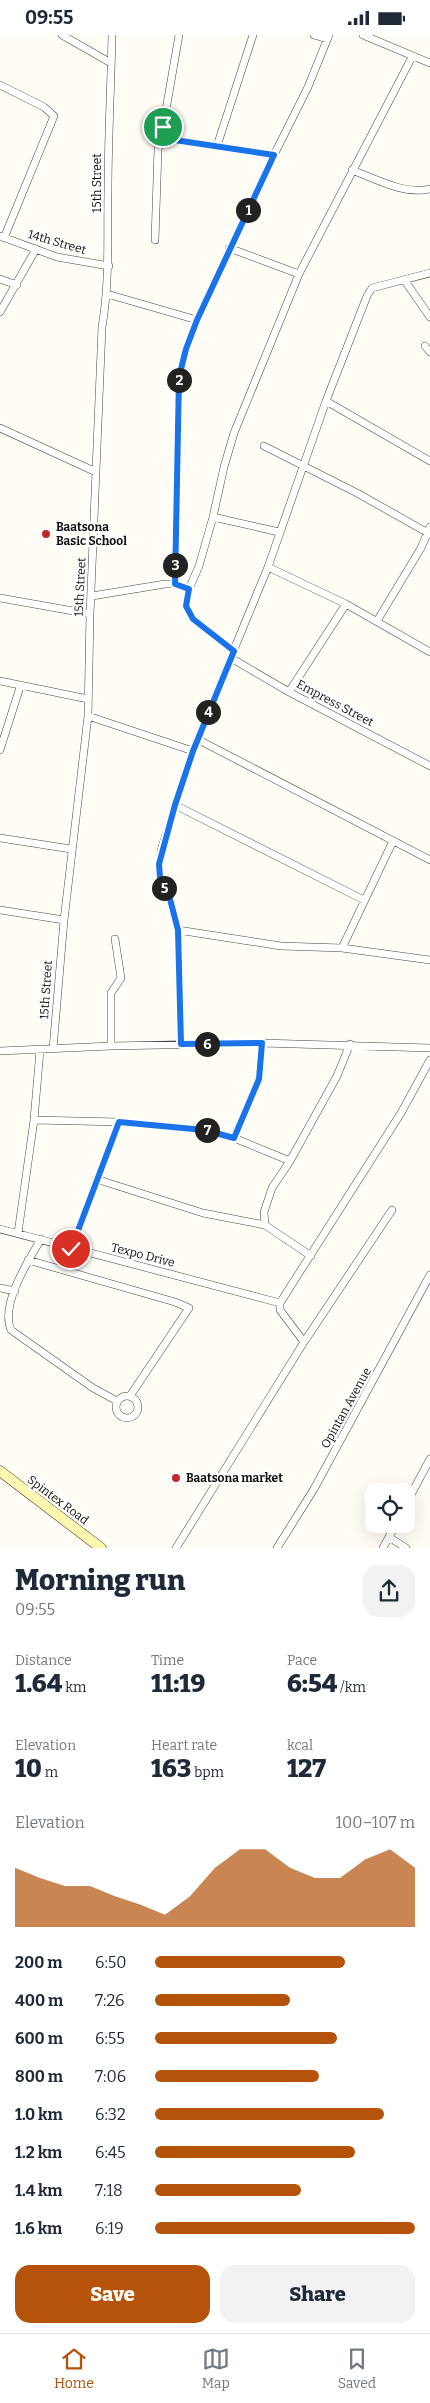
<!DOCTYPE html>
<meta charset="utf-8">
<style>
body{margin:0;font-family:Bitter,serif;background:#f2f2f3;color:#1f2937;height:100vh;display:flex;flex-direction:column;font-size:19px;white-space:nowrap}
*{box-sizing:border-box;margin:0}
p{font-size:16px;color:#747a83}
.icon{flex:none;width:28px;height:28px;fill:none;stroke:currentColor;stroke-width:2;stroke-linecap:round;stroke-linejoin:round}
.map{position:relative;height:1513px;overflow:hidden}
.sheet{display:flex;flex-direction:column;background:#fff;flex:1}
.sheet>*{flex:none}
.controls{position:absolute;left:365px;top:1448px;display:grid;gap:10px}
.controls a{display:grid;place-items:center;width:50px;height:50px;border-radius:10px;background:#fff;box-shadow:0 5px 20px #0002;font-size:25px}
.pin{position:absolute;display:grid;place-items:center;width:42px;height:42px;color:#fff;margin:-21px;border:2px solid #fff;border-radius:50%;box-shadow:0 1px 5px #0007}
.km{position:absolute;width:25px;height:25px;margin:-12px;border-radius:50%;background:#222;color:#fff;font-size:14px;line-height:25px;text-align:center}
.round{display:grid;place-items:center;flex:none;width:52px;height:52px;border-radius:15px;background:#f2f2f3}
.overview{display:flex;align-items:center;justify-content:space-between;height:85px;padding:0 15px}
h1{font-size:28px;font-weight:800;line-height:38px}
.figures{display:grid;grid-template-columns:repeat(3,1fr);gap:8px;height:85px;padding:5px 15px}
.figures div{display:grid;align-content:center}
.figures b{font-size:25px;font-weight:800}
.figures small{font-size:14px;font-weight:400}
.figures p{font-size:14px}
.chart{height:140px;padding:10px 15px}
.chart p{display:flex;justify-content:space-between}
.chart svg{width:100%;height:90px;margin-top:5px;fill:#b45309;opacity:.7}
.cta{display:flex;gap:10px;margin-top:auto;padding:10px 15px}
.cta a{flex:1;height:58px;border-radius:15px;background:#b45309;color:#fff;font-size:20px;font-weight:800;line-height:58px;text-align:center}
.cta a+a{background:#f2f2f3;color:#1f2937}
ul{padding:0 15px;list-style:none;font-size:16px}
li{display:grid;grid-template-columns:80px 60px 1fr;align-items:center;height:38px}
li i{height:12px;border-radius:6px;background:#b45309}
.status{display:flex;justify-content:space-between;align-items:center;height:35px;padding:0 25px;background:#fff;direction:ltr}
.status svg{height:14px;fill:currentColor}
.tab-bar{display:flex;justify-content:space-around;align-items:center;height:70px;border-top:1px solid #e0e1e3;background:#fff;font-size:14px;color:#747a83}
.tab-bar a{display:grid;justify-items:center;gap:2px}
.tab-bar .active{color:#b45309}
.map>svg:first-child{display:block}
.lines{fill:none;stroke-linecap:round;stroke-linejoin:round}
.minor-casing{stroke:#444;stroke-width:8}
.secondary-casing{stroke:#333;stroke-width:11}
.minor{stroke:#fff;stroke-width:7}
.secondary{stroke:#fff6b0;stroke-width:10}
.route-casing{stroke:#fff;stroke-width:10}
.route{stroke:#1a73e8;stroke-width:6}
.poi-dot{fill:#c4262e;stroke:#fff;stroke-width:2}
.labels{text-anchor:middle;stroke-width:5;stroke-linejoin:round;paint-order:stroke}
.street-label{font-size:12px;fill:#111;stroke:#fff}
.poi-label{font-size:12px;font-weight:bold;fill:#111;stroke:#fff;text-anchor:start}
</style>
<div class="status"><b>09:55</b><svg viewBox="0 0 49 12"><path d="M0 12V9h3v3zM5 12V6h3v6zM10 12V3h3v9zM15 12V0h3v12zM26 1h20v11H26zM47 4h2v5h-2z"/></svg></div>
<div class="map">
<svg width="430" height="1513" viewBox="0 0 430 1513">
<rect width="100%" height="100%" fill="#fffdf5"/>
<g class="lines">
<g class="minor-casing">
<path id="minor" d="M62,0L111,28
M179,0L163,92V103L274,120
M314,0L327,4
M363,0L430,28
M0,50L44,72L54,81L4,203
M217,111L253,0
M352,135C376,144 404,160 430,154
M0,201L57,222L109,231
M155,205L158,114L163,103
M229,213L299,239
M0,244L17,250
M405,246L430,282
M107,259L197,285
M0,277L36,214
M425,311L430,317
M326,366L430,426
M0,393L96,437
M264,411L357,458L430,499
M213,482L279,497
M268,532L346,569L430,617
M175,549L179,342L186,314L197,285L274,120L308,52L329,0
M92,561L165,549H175L189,554
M0,563L90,579
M377,586L421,513L430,492
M234,616L193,584L186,571L189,554L199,531L213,482L224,432L234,398L299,239L412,22
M231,623L289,657L430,731
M0,646L88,664
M289,657L346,569
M88,681L193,716
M197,704L430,825
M0,715L20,652
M175,770L364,865
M0,803L71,814
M0,875L64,885
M178,895L281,911L342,913L430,925
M342,913L393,806
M181,1009L178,895L170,864L160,842L159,829L162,812L197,704L268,532L326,366L367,261L372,253L430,238
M111,1011V958L121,943L115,904
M53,1014L64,885L88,681L90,579L102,292C110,246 107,202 108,156C108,104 111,52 112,0
M0,1016L111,1011L262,1008L430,1013
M34,1085L119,1087L204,1095L234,1103L290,1126
M234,1103L259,1044L262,1008
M96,1144L203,1178L265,1190L311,1221
M265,1190L264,1177L272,1153L290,1126L337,1041L350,1009
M0,1194L280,1268
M18,1198L34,1085L40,1015
M41,1204C28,1226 0,1270 11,1295L93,1353L117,1366
M71,1213L119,1087
M28,1225L175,1267L189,1273L130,1361
M0,1253L15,1256
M304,1307L280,1275V1268L401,1078L430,1025
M116 1372a11 11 0 1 1 22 0a11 11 0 1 1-22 0Z
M406,1469L430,1424
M389,1502L406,1513
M176,1513L304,1307L392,1175
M277,1513L314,1454L430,1240
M383,1513L396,1489"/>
</g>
<g class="secondary-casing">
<path id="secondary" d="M0,1436L101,1513"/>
</g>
<use href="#minor" class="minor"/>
<use href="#secondary" class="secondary"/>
</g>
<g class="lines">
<g class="route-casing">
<path id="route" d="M71,1214L119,1087L204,1095L234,1103L259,1044L262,1008L181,1009L178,895L170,864L160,842L159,829L175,770L193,716L234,616L193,584L186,571L189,554L175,549L179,342L186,314L197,285L274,120L168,104L163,103V92"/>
</g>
<use href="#route" class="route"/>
</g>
<g class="poi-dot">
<circle cx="46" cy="499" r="5"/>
<circle cx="176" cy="1443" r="5"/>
</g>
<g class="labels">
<g class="street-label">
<text transform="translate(97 148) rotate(-90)" y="4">15th Street</text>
<text transform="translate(57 207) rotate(16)" y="4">14th Street</text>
<text transform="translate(80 552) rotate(-87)" y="4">15th Street</text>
<text transform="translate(335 668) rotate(28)" y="4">Empress Street</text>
<text transform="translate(46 955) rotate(-86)" y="4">15th Street</text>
<text transform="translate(143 1220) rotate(14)" y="4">Texpo Drive</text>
<text transform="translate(346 1373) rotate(-61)" y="4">Opintan Avenue</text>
<text transform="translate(58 1465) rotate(37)" y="4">Spintex Road</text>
</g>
<g class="poi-label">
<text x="56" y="496">Baatsona<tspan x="56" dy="14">Basic School</tspan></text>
<text x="186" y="1447">Baatsona market</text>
</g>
</g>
</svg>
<div class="controls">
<a><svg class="icon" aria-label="locate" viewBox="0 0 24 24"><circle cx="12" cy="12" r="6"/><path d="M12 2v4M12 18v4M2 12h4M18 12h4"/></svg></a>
</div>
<div class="pin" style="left:163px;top:92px;background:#1e9e55"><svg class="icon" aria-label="arrive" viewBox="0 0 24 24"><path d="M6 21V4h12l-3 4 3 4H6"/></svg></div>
<div class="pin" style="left:71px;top:1214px;background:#d93025"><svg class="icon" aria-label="check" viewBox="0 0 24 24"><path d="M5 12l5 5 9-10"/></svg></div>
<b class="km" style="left:248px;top:175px">1</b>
<b class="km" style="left:179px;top:345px">2</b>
<b class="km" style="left:175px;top:530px">3</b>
<b class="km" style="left:208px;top:677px">4</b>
<b class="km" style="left:164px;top:853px">5</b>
<b class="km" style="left:207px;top:1009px">6</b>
<b class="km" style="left:207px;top:1095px">7</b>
</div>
<section class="sheet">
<div class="overview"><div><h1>Morning run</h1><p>09:55</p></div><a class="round"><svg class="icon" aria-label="share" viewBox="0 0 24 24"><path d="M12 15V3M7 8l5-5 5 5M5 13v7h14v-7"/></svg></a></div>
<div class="figures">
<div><p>Distance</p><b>1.64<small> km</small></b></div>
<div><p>Time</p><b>11:19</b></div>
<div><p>Pace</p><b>6:54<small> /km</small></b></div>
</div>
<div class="figures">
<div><p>Elevation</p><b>10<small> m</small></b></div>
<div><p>Heart rate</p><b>163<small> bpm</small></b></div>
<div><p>kcal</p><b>127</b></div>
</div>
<div class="chart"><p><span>Elevation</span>100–107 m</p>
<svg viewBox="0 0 160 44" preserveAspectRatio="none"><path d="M0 44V15L10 20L20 24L30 24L40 29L50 33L60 38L70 29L80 15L90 6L100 6L110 15L120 20L130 20L140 11L150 6L160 15V44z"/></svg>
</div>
<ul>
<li><b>200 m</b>6:50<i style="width:73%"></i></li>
<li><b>400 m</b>7:26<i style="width:52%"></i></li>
<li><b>600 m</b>6:55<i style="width:70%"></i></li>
<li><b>800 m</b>7:06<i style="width:63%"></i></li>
<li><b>1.0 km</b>6:32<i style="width:88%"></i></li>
<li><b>1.2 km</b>6:45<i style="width:77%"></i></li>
<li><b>1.4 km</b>7:18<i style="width:56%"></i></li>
<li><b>1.6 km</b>6:19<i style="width:100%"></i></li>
</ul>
<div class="cta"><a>Save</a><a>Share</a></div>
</section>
<nav class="tab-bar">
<a class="active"><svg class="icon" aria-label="home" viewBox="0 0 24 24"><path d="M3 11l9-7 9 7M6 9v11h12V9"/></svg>Home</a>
<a><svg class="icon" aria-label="map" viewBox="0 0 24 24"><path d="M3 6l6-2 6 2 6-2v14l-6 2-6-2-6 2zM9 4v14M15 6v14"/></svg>Map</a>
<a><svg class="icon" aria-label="saved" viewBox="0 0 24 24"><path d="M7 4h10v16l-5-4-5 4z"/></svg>Saved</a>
</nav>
